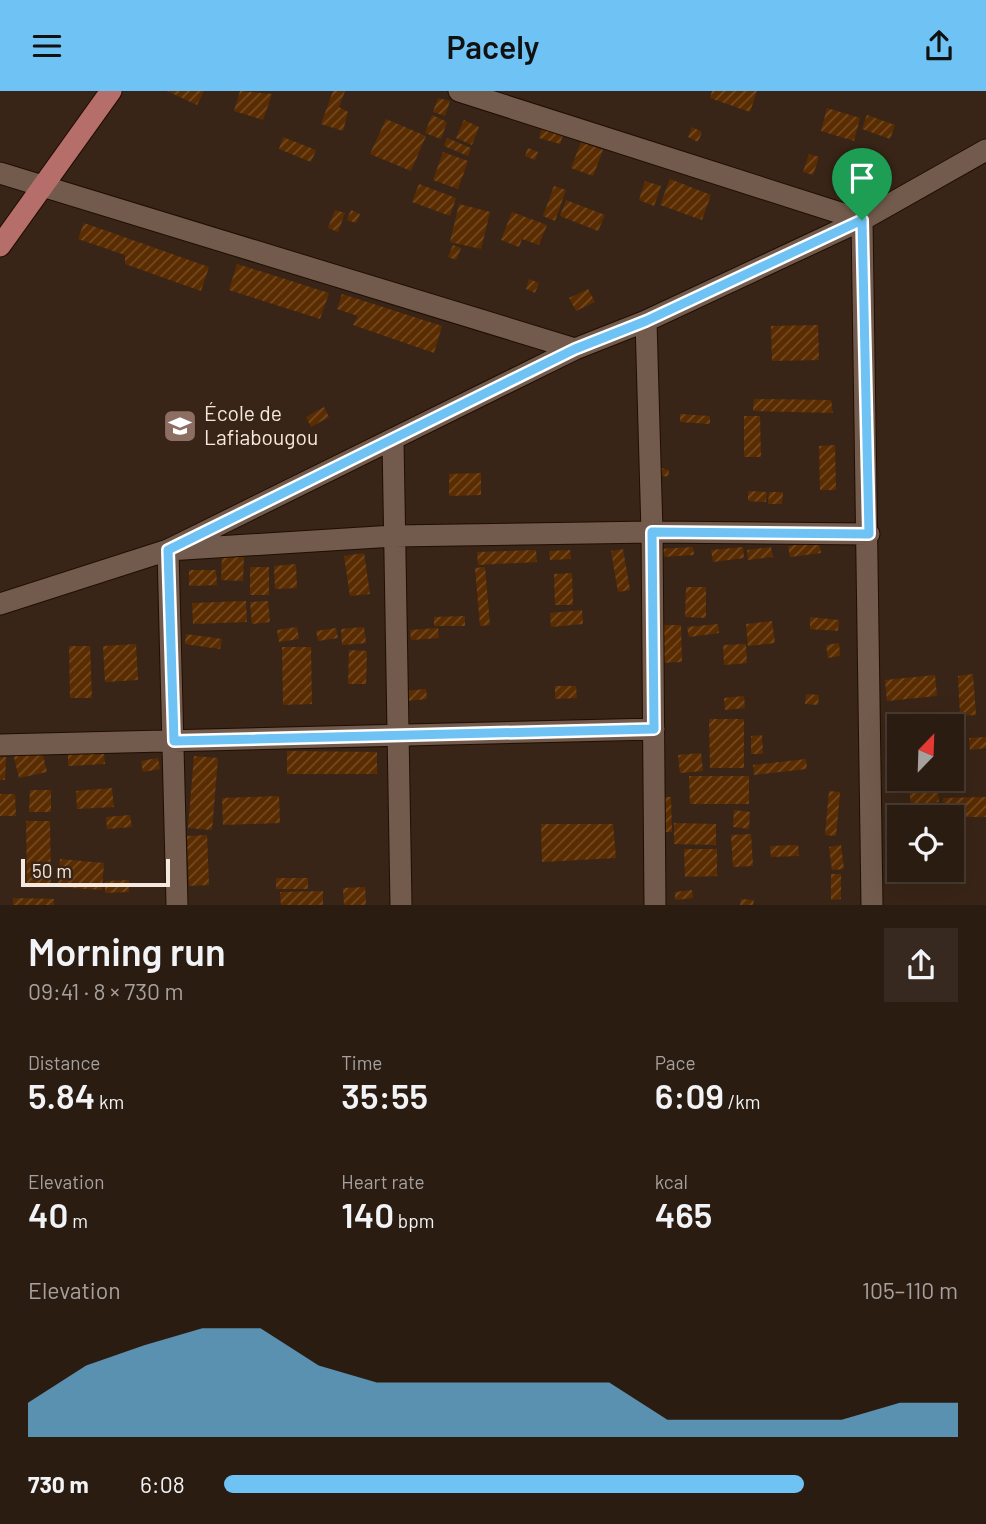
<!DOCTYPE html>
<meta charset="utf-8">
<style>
body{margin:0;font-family:Barlow,sans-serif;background:#37291f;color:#f1f3f6;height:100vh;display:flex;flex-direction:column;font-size:26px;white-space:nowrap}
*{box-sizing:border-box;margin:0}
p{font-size:23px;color:#a6a19f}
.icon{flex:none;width:38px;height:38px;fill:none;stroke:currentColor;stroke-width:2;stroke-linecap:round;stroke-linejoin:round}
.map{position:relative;height:814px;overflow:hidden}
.side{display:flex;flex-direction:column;background:#2b1c11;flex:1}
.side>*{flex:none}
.needle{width:46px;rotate:23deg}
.buttons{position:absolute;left:887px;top:623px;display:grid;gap:14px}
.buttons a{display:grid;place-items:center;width:77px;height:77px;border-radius:0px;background:#2b1c11;box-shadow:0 7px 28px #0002,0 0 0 2px #473a31;font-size:35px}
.scale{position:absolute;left:21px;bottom:18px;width:149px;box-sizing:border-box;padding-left:7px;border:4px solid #f5e8de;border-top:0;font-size:19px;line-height:24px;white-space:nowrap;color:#f5e8de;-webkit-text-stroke:5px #392517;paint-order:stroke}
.pin{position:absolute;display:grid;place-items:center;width:60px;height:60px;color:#fff;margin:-72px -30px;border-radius:50% 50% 50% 0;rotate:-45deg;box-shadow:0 0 7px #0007}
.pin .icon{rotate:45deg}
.round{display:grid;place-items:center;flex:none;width:74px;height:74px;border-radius:0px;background:#37291f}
.headline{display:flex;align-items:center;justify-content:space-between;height:119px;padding:0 28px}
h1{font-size:38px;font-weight:600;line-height:52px}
.figures{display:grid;grid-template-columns:repeat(3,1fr);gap:10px;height:119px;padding:7px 28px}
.figures div{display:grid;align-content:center}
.figures b{font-size:35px;font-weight:600}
.figures small{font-size:19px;font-weight:400}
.figures p{font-size:19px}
.chart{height:196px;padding:14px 28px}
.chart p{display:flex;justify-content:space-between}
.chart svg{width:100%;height:126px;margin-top:7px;fill:#6fc2f4;opacity:.7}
ul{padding:0 28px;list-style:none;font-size:23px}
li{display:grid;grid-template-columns:112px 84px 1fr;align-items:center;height:52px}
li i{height:18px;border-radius:9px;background:#6fc2f4}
header{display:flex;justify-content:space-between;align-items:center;height:91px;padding:0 28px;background:#6fc2f4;color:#111;font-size:32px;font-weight:600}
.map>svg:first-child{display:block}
.building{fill:url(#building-hatch)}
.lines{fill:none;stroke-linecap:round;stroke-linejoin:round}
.minor-casing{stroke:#1f0e02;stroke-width:23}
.major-casing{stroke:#1f0e02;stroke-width:23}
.minor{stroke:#725b4c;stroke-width:21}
.major{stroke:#b66e6a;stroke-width:21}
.route-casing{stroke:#fff;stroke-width:14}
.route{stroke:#6fc2f4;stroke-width:9}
.labels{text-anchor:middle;stroke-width:5;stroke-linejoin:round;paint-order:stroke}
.poi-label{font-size:21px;fill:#f5e8de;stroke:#392517;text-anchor:start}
</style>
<header><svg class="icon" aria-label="menu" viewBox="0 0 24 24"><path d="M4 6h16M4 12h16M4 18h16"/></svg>Pacely<svg class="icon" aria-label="share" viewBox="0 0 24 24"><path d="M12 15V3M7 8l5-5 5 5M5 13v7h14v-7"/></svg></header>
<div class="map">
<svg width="986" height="814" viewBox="0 0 986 814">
<defs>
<pattern id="building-hatch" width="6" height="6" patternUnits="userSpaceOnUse" patternTransform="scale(1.75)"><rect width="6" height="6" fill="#5a2c00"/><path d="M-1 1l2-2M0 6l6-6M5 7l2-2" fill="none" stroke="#724b25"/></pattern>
</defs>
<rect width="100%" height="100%" fill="#392517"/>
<path class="building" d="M167,0H204L197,14Z
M240,0L272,3L263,29L234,20Z
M333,0H345L339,16L348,21L343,40L321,33Z
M712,0H757L750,21L710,7Z
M438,7L450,10L445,25L433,21Z
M827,17L860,27L854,50L821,40Z
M432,24L447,31L441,48L425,42Z
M867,24L895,34L890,48L862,38Z
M386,28L426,45L411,80L370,63Z
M464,29L479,36L472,54L456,47Z
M692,36L702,41L698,51L688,46Z
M542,37L563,44L560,53L539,47Z
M283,46L316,59L311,71L279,58Z
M447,47L471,57L468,65L444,55Z
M581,51L603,59L593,85L571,77Z
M528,57L538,61L535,69L525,65Z
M443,61L468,70L458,98L433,89Z
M809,63L819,66L813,84L803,81Z
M670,88L711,104L702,129L660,114Z
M645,90L661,95L654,115L639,109Z
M419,93L456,107L450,125L412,111Z
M554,95L566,99L555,130L543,125Z
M566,109L605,124L598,140L560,125Z
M459,113L490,121L481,158L450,151Z
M335,119L345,122L338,141L328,137Z
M351,119L360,123L356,132L347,129Z
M512,121L547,134L539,154L522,148L519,156L501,149Z
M84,132L209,176L201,200L125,173V164L78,148Z
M453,154L461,157L456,169L448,166Z
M237,173L329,202L320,228L229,199Z
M529,188L539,192L535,202L526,198Z
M588,198L595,211L576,220L569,207Z
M342,203L442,235L434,262L353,234L358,225L337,218Z
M818,234L819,269L772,270L771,235Z
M754,308L831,309L833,322L753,320Z
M324,316L329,326L311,336L306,326Z
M680,323L710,325V333L680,331Z
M744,325H760L761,366H744Z
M835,354L836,399H820L819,355Z
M657,376L669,379L668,386L655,383Z
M481,382V404L449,405V383Z
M748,400L767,401L766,411L748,410Z
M769,401H783L782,413H768Z
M819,451L821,462L790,466L788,455Z
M693,456L694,464L660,466V458Z
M743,456L744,467L713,471L711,459Z
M771,456L773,466L748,469L747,459Z
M623,458L630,499L618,501L611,460Z
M536,459L537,471L478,474L477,461Z
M570,459L571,468L550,469L549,460Z
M364,462L370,503L350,505L344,465Z
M222,465L244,466L243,490L221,489Z
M296,473L297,497L275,498L274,475Z
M250,476H269V504H250Z
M485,476L490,534L480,535L475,477Z
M189,479H216L217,494L189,495Z
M572,482L573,514H555L554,483Z
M686,496H706V527L685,526Z
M246,510L247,531L193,533L192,512Z
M268,510L270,531L252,533L250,511Z
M582,519L583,533L551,536L550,522Z
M465,525V535H434V526Z
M810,526L839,529L838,540L810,538Z
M772,530L775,552L748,555L746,533Z
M718,533L719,542L689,546L687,536Z
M659,534H681L682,571L660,572Z
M297,536L299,548L279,551L277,539Z
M364,536L366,552L342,554L341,538Z
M336,537L338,547L318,550L316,540Z
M438,537L439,547L411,549L410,539Z
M186,543L222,548L220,558L185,553Z
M839,552L840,565L828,567L826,554Z
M136,553L138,589L105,591L103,555Z
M746,553L747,572L724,574L723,554Z
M69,555H90L92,607H70Z
M282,556H311L312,613L283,614Z
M349,559L367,560L366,593H348Z
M973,583L976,624L960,625L958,585Z
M935,584L937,605L887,610L885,589Z
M555,595H576L577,607L555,608Z
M426,598L427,608L407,610L406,600Z
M806,603L819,604L818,614L805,613Z
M744,605L745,617L725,619L724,607Z
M709,628H744V677H710Z
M762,644L763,663H751V645Z
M986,646V657L970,659L969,647Z
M41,656L47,681L19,687L13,662Z
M287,660L377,661V683H287Z
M104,662L105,673L68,675V663Z
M701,662L703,680L680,682L678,664Z
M194,665L218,667L212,739L188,737Z
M0,666H6L5,689H0Z
M158,667L160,678L143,681L141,670Z
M806,668L807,678L754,684L753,674Z
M689,685H749V713H690Z
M937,693L939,711L911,715L909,697Z
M112,697L114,716L77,718L76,700Z
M30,699H51V721H29Z
M829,700L840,701L836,745L825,744Z
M0,703H15L16,725H0Z
M279,705L280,732L223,734L222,707Z
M662,706H671L672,741H663Z
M986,706V726H944L943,707Z
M734,719L750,721L749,738L733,736Z
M130,724L132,736L107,738L106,726Z
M26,730H50L51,796H27Z
M674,732L716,733V754L674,753Z
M541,733H613L616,767L542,771Z
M893,740H900V764H893Z
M751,743L753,775L733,776L731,744Z
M207,744L209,794L189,795L187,745Z
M798,754L799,765L771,766L770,755Z
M841,754L844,778L832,779L829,756Z
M684,758H717V785L685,786Z
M60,768L104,772L102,799L58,796Z
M831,783H841V808L831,809Z
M276,787H308V798H276Z
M129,789V801L105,802V790Z
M365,796L366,814H344L343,797Z
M692,799L693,807L675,809V801Z
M323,800V814H281L280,801Z
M13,807L54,808V814H13Z
M741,808L754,809L753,814H740Z"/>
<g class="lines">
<g class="minor-casing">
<path id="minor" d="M459,0L862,129L872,814
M0,82L575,258
M646,230L652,441L655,814
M393,349L401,814
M0,513L168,459L575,258L646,230L862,129L986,59
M0,654L654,638
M177,814L168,459L394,445L652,441L869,443"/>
</g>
<g class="major-casing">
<path id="major" d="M0,155L111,0"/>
</g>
<use href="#minor" class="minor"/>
<use href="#major" class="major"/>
</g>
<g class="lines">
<g class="route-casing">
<path id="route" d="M862,129L869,443L652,441L654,638L174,650L168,459L575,258L646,230Z"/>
</g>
<use href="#route" class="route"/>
</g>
<defs>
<g id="school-square" transform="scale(1.75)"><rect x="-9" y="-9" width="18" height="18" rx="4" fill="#8d6e63" stroke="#392517"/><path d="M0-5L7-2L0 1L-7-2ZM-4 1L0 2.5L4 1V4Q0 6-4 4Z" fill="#fff"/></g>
</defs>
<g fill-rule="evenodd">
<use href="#school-square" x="180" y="335"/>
</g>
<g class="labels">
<g class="poi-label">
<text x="204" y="330">École de<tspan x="204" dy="24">Lafiabougou</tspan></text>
</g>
</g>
</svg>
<div class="buttons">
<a><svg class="needle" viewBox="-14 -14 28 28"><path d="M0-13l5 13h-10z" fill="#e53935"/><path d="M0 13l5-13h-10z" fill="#a6a19f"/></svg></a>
<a><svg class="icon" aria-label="locate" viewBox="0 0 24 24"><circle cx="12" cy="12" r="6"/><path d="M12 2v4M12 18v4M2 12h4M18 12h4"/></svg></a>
</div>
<div class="scale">50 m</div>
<div class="pin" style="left:862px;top:129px;background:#1e9e55"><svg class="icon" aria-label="arrive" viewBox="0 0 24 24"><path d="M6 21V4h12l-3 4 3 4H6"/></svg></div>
</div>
<section class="side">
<div class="headline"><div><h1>Morning run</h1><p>09:41 · 8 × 730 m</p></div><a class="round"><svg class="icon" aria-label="share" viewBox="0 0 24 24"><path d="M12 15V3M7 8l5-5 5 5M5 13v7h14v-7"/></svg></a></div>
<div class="figures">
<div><p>Distance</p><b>5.84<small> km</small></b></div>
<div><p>Time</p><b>35:55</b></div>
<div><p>Pace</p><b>6:09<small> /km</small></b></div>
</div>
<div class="figures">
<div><p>Elevation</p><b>40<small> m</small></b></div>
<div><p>Heart rate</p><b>140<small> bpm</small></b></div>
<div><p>kcal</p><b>465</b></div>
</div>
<div class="chart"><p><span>Elevation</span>105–110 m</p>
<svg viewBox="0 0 160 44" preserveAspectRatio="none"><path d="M0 44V32L10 19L20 12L30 6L40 6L50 19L60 25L70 25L80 25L90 25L100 25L110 38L120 38L130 38L140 38L150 32L160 32V44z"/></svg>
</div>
<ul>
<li><b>730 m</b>6:08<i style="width:79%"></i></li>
</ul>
</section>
